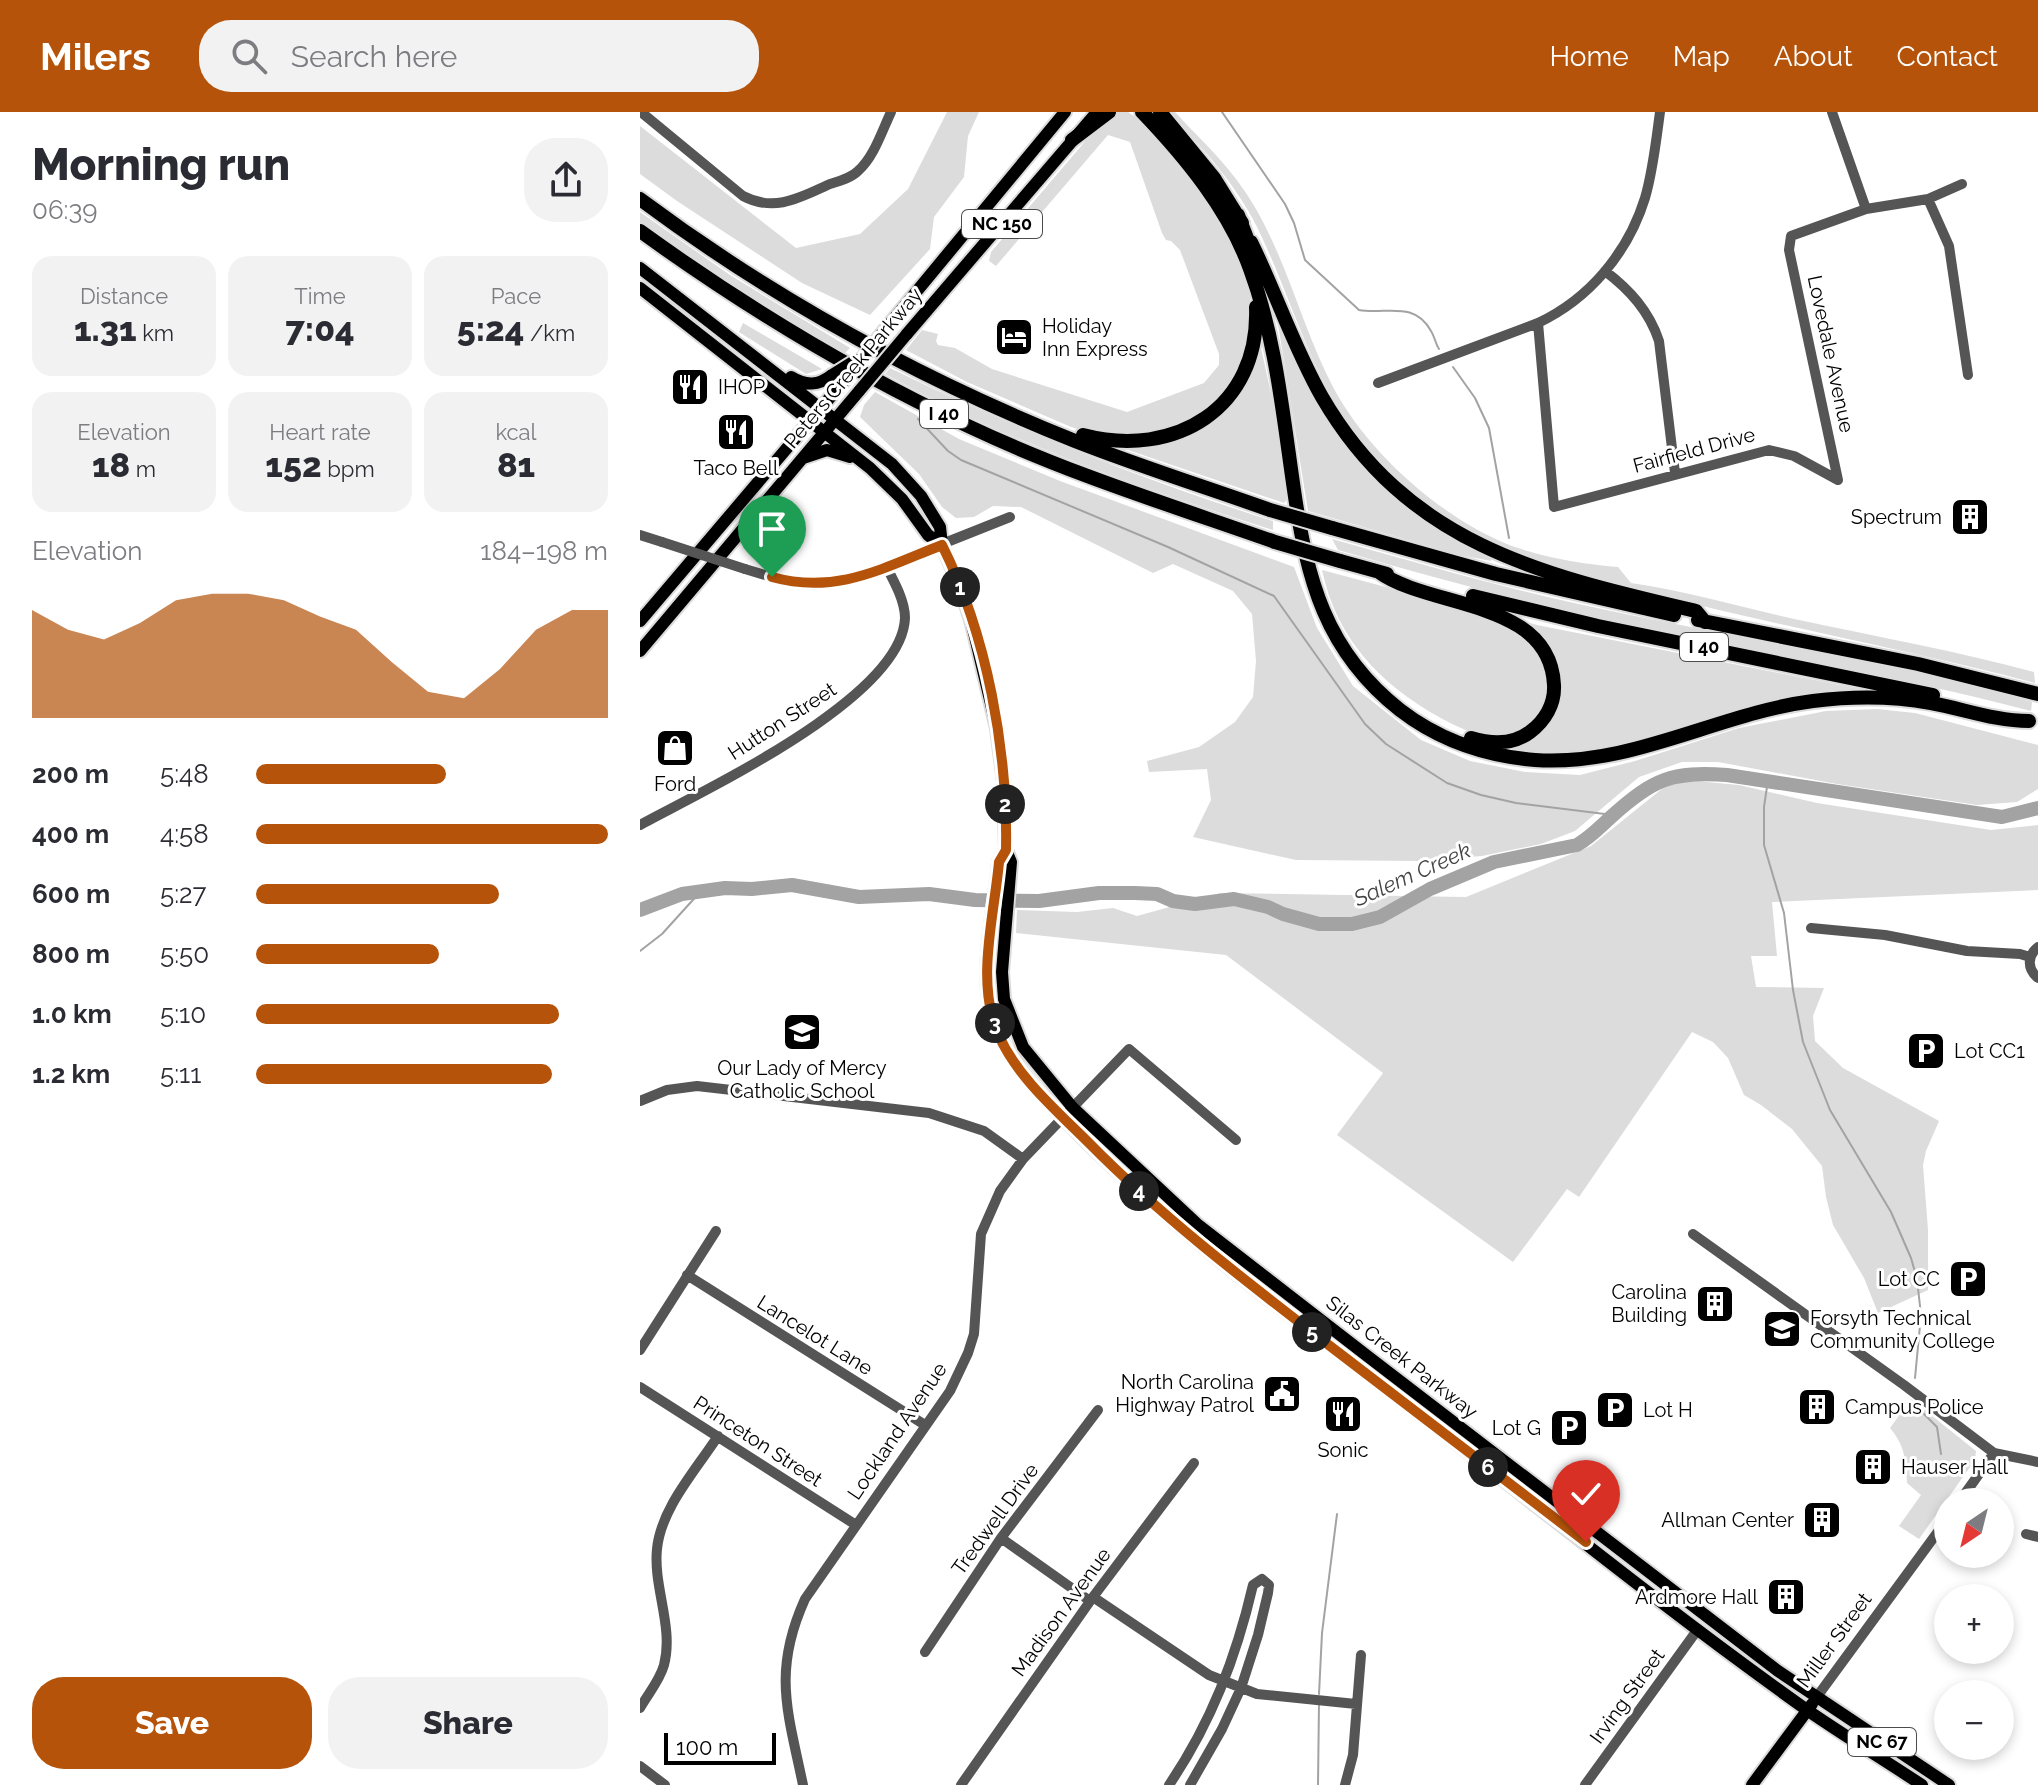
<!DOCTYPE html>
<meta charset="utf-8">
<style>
body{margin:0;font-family:Raleway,sans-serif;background:#f2f2f3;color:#2b2b33;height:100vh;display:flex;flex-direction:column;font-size:30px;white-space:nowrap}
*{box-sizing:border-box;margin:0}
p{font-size:26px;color:#7c7c81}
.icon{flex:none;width:44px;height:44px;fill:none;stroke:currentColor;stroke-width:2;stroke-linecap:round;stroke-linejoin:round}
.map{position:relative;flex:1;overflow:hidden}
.panel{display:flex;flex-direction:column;background:#fff;width:640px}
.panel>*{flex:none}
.needle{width:52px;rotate:215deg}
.tools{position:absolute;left:1294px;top:1376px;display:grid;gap:16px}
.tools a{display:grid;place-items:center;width:80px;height:80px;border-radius:50%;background:#fff;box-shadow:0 4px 12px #0003;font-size:40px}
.scale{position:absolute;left:24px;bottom:20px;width:112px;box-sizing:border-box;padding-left:8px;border:4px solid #000;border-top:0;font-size:22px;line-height:28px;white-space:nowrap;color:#000;-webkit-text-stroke:6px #fff;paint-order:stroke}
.pin{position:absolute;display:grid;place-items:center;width:68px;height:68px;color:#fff;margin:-82px -34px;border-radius:50% 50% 50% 0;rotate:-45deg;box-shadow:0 0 8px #0007}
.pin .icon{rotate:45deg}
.km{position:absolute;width:40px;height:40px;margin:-20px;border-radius:50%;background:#222;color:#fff;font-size:22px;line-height:40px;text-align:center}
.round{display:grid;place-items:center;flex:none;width:84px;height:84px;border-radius:32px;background:#f2f2f3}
.head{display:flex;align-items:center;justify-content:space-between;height:136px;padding:0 32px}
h1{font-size:44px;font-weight:800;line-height:60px}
.figures{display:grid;grid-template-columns:repeat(3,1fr);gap:12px;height:136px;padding:8px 32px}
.figures div{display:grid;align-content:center;border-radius:20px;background:#f2f2f3;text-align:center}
.figures b{font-size:34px;font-weight:800}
.figures small{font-size:22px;font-weight:400}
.figures p{font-size:22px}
.chart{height:224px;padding:16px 32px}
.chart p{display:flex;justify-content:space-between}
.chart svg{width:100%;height:144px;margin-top:8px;fill:#b45309;opacity:.7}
.cta{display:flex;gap:16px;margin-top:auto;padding:16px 32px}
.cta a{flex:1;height:92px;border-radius:32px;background:#b45309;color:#fff;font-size:32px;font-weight:800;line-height:92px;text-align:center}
.cta a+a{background:#f2f2f3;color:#2b2b33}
ul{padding:0 32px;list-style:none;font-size:26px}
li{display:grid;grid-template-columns:128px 96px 1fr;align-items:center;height:60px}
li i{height:20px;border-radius:10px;background:#b45309}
header{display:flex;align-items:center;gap:48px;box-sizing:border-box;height:112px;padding:0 40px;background:#b45309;color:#fff}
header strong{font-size:38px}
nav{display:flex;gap:44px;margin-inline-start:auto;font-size:28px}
.search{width:560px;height:72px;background:#f2f2f3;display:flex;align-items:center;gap:20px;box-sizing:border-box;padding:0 28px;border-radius:32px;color:#7c7c81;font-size:30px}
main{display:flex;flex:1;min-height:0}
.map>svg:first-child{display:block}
.green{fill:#dcdcdc}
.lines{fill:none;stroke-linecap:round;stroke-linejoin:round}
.stream{stroke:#a3a3a3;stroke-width:2}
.river{stroke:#a3a3a3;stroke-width:14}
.major-casing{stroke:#dbdbdb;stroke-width:16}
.highway-casing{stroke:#dbdbdb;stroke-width:18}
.minor{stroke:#555;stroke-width:10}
.major{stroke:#000;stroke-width:12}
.highway{stroke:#000;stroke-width:14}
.major-bridge-casing{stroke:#dbdbdb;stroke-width:16;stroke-linecap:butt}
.highway-bridge-casing{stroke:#dbdbdb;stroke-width:18;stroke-linecap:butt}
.minor-bridge{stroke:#555;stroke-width:10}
.major-bridge{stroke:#000;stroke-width:12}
.highway-bridge{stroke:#000;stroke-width:14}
.route-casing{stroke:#fff;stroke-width:16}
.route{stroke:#b45309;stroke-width:10}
.labels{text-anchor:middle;stroke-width:6;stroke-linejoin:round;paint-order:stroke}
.shield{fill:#fff;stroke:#4c4c4c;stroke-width:2}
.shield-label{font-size:18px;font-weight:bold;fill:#000}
.poi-label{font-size:20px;fill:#000;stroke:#fff;text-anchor:start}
.street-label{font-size:20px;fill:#000;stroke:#fff}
.water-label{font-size:22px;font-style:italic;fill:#444;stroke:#fff}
</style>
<header>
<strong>Milers</strong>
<div class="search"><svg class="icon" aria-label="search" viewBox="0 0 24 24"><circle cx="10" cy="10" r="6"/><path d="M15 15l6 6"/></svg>Search here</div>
<nav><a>Home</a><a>Map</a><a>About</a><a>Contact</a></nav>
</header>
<main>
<section class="panel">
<div class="head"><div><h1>Morning run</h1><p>06:39</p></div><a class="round"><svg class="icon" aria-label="share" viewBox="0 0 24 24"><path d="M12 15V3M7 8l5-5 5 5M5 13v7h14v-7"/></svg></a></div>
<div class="figures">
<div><p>Distance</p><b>1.31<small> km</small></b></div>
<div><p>Time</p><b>7:04</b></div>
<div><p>Pace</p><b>5:24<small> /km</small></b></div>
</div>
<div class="figures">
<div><p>Elevation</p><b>18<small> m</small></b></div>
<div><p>Heart rate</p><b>152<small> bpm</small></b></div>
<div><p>kcal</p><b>81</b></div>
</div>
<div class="chart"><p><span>Elevation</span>184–198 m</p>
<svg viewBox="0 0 160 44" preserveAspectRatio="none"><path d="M0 44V11L10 17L20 20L30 15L40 8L50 6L60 6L70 8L80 13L90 17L100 27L110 36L120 38L130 29L140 17L150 11L160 11V44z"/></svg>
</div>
<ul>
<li><b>200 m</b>5:48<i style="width:54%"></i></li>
<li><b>400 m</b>4:58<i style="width:100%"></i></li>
<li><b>600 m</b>5:27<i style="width:69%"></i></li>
<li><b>800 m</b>5:50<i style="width:52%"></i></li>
<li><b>1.0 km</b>5:10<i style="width:86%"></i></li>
<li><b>1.2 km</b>5:11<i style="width:84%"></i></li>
</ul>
<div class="cta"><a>Save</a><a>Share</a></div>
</section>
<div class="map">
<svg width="1398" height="1673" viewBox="0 0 1398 1673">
<rect width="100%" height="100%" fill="#fff"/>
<path class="green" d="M307,0H339L328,24L324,65L294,105L290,137L230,203L162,171L37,89L0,62V14L156,136L220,122L268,77Z
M475,0H488L501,9L552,68L580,107L597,140L610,179V225L597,261L582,283L557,306L508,324L452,321L431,315L327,270L266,238L282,218L298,222L296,229L298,233L315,236L352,257L487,300L564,271L579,253V242L540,138L531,129L526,128L522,121L490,30L468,23L356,154L349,149L351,140L459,13Z
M528,0H535C555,22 578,43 596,67C643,128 658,208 693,275C728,341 802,407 872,434C906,446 942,452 978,455L991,471C1048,479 1103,496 1159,508C1238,525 1317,539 1394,560L1395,571C1270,538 1143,515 1018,483C972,471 915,462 872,442C810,413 753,373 712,317C668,255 650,182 617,115C595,71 562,35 528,0Z
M0,100L90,163L210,236L205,241L120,193L0,111Z
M103,211L182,257L166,262L99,220Z
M638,212H642L685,301L812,424L852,445L851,449L820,443L668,399Z
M621,236L635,300L648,386L644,391L488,338L489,334L556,316L616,237Z
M250,256C375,317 500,367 633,409V418C500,376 368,330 245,262Z
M235,280L319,327L420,369L654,455L677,516L713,574L781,628L830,649L885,660L940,663L995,649L1099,616L1186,599L1237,597L1275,601L1398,633V677L1377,690L1337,693L1197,672L1078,650H1042L999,665L935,719L901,732L842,744L783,749L656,748L553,725L571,688L567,657L509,660L507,649L559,635L595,610L613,585L616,549L612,502L593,479L533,452L513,461L381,395L353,394L334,405L316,406L302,395L279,362L220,305L224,293Z
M692,427C772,449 852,473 934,491C1086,525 1242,546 1392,590L1391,599C1247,561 1101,537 957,506C870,486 784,463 698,438Z
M682,458L843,501C859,508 888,522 898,537C902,545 909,563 910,572C912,596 886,625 862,626C840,626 817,615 799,605C740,572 696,526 682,458Z
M890,511L897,513L1220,577L1218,581L959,639L915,644L868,638V633L917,585L889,515Z
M1045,668L1099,673L1177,691L1351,718L1398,713V778L1132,790L1137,844H1111L1116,875L1184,876L1173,904L1175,929L1203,956L1299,1009L1286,1039L1283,1053L1288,1118V1178L1238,1201L1224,1166L1193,1113L1186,1085L1182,1054L1152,1017L1121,993L1104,983L1088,946L1073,930L1052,920L939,1085L927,1077L873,1150L697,1023L743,961L586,843L376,821L377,798L437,800L473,796L497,804L580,781L826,785L951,734L1028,672Z
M1271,1287L1336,1339L1335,1348L1279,1427L1259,1414L1281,1383L1267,1371C1266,1348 1265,1334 1250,1316Z"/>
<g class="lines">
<path class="stream" d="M582,0L645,92L654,111L665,148L719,198C745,203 774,188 791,219C795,225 795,231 799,237
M813,255L835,286L849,316L869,426
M278,307L308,339L321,348L528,435L634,484L725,612L746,632L807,671L841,683L876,691L973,703
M1128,668L1124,695V733L1144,801L1153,878L1163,930L1190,998L1251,1100L1271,1146L1277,1167L1281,1203L1275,1266
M0,839L22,822L61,779
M1278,1296L1297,1315L1301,1342
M679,1582L682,1521L697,1402
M678,1673L679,1591"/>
<path class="river" d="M0,798L42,782L85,776L112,777L152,773L219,785L289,782L335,788L399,789L459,781H495L517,782L533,789L555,792L594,787L628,795L643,802L679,812H712L740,805L790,777L854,750L937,733C951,725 960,715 972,704C1013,667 1032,659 1087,663L1362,705L1398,696"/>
<g class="major-casing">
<path id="major" d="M0,156L252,352L281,384L300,415L302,433L320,474L331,508L357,617L364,670L366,738L371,750L362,860L364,887L383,935L433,996L557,1112L726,1243L1138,1559L1309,1673
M0,176L230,356L262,387L288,423L302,433
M248,214L425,0
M266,223L457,0
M151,265C166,274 178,274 192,263
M163,346L187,338L210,345
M0,509L204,269
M0,539L220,278
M366,738L359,750C354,807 334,873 361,927C379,963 411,993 439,1022C533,1117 640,1196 746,1276C886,1384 1023,1496 1167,1598C1205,1624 1244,1648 1282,1673
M1112,1673L1172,1592"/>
</g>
<g class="highway-casing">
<path id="highway" d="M502,0C545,45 589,98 610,157C636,227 643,304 654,378C667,467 685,539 760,598C799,628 846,644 895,648C991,655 1079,601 1173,589C1212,584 1252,584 1291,591C1324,597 1355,609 1389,609
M520,0L574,66L602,111
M432,28L469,0
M0,87C134,187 280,267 435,329C499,354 565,375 630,398
M598,103L612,139
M0,119C104,194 212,260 328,314C427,361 533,394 635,430
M611,130C636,181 654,236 682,285C768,433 902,463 1056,499L1065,510
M443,323C535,347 620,296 616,195
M692,416L856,462L1034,503
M700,449L747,462
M739,460C790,497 910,487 914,573C915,592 905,609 890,620C873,633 851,632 831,626
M833,484L958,514L1293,583
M1058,508L1278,552L1398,582"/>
</g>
<path class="minor" d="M1,0L103,84C135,101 161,85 190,72C200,69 211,66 218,59C234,45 242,19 251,0
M1192,0L1226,97
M1288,87L1309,134L1328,263
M965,159C990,178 1009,199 1019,229L1035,361
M898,211L914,395L1129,338L1154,344L1198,368
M738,271L898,211C949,187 988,141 1005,86C1013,59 1016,29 1020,0
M1198,368L1149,138L1151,124L1226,97L1288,87L1322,72
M0,423L22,430
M105,457L155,472L192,471L224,463L370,405
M0,713C64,678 262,586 265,506C265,489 254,469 246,454
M1171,816L1245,823L1327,839L1380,842L1390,845
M1398,835C1387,844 1387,857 1398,866
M0,989L27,978L57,974L289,1001L344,1019L383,1047
M1053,1122L1264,1273L1354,1341L1398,1350
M47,1163L285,1313
M0,1238L76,1119
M0,1275L216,1413
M1319,1390L1354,1341
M1386,1422L1398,1425
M361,1426L450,1489
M453,1485L569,1563L617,1582L716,1592
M285,1540L361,1426L458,1298
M1176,1586L1308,1406
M0,1596C8,1582 20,1568 24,1553C34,1515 13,1475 17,1437C21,1396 56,1358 78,1324
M0,1654L25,1673
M163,1673C148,1600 132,1560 165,1487L310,1279L328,1241L334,1222L341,1122L360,1079L383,1047L489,937L596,1028
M321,1673L453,1485L554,1351
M529,1673C571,1611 596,1546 613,1473L622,1467L629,1473L628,1481L618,1523L601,1576L582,1617L550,1673
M705,1673L713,1643L721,1543
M945,1673L1058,1517"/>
<use href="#major" class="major"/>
<use href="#highway" class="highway"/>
<g class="major-bridge-casing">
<path id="major-bridge" d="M192,263L216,248
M204,269L248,214
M220,278L266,223"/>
</g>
<g class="highway-bridge-casing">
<path id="highway-bridge" d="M630,398L692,416
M635,430L700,449"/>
</g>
<path class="minor-bridge" d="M22,430L105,457"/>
<use href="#major-bridge" class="major-bridge"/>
<use href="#highway-bridge" class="highway-bridge"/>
</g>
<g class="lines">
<g class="route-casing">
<path id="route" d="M132,465C196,483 243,456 302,433C347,523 368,638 366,738L359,750C354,806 335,871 359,924C378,966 417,999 449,1031C523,1106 607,1170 690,1234C775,1299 860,1365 946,1430"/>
</g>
<use href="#route" class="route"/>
</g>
<defs>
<g id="hotel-square" transform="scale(2)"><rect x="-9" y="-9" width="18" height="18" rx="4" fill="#000" stroke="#fff"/><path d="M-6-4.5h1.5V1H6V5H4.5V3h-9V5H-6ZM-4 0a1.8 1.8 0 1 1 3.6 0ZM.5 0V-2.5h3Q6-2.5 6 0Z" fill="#fff"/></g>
<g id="restaurant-square" transform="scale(2)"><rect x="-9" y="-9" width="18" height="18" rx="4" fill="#000" stroke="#fff"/><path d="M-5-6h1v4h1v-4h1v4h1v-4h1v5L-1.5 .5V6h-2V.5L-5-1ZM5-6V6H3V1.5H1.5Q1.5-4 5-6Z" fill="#fff"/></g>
<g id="building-square" transform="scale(2)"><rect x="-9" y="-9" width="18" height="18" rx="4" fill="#000" stroke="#fff"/><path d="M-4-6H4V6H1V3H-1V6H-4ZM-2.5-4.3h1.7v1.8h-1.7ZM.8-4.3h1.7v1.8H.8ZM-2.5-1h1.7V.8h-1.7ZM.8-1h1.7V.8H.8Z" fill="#fff"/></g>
<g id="shop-square" transform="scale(2)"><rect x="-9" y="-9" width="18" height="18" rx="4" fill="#000" stroke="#fff"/><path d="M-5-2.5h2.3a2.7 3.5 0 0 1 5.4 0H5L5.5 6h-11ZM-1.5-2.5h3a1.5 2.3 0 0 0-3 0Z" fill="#fff"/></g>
<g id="school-square" transform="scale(2)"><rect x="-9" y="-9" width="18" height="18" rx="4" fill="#000" stroke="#fff"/><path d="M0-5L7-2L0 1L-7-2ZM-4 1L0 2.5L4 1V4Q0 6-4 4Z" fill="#fff"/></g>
<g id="parking-square" transform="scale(2)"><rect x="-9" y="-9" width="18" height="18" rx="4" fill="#000" stroke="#fff"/><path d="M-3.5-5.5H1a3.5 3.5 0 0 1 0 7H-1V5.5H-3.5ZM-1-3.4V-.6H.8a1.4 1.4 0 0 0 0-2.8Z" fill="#fff"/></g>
<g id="university-square" transform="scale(2)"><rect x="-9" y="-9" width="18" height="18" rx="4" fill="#000" stroke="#fff"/><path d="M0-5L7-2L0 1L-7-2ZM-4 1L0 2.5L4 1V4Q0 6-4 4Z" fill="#fff"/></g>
<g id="civic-square" transform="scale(2)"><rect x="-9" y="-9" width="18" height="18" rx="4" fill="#000" stroke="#fff"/><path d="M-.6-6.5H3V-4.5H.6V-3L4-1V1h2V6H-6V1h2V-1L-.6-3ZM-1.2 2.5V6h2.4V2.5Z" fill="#fff"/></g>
</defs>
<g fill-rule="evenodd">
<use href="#hotel-square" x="374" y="225"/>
<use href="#restaurant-square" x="50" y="275"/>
<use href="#restaurant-square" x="96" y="320"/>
<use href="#building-square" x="1330" y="405"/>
<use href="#shop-square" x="35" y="636"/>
<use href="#school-square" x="162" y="920"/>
<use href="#parking-square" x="1286" y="939"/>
<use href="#parking-square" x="1328" y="1167"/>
<use href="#building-square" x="1075" y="1192"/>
<use href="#university-square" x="1142" y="1217"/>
<use href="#civic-square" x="642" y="1282"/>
<use href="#building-square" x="1177" y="1295"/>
<use href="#parking-square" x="975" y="1298"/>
<use href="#restaurant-square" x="703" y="1302"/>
<use href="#parking-square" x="929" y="1316"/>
<use href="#building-square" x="1233" y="1355"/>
<use href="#building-square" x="1182" y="1408"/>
<use href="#building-square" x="1146" y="1485"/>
</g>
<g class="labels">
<g class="shield">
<rect x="322" y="98" width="80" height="28" rx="6"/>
<rect x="280" y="288" width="48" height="28" rx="6"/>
<rect x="1040" y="521" width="48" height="28" rx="6"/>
<rect x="1208" y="1616" width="68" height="28" rx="6"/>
</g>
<g class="shield-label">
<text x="362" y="118">NC 150</text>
<text x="304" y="308">I 40</text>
<text x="1064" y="541">I 40</text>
<text x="1242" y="1636">NC 67</text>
</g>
<g class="poi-label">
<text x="402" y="221">Holiday<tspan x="402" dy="23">Inn Express</tspan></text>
<text x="78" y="282">IHOP</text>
<text x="96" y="363" text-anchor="middle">Taco Bell</text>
<text x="1302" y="412" text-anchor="end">Spectrum</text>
<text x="35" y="679" text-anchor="middle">Ford</text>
<text x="1314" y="946">Lot CC1</text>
<text x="162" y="963" text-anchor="middle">Our Lady of Mercy<tspan x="162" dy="23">Catholic School</tspan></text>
<text x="1300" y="1174" text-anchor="end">Lot CC</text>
<text x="1047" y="1187" text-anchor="end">Carolina<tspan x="1047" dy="23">Building</tspan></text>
<text x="1170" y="1213">Forsyth Technical<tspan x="1170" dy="23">Community College</tspan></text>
<text x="614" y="1277" text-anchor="end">North Carolina<tspan x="614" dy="23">Highway Patrol</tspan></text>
<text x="1205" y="1302">Campus Police</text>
<text x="1003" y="1305">Lot H</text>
<text x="901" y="1323" text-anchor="end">Lot G</text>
<text x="703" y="1345" text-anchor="middle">Sonic</text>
<text x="1261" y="1362">Hauser Hall</text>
<text x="1154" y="1415" text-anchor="end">Allman Center</text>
<text x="1118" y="1492" text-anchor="end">Ardmore Hall</text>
</g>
<g class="street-label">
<text transform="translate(1191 242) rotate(78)" y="7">Lovedale Avenue</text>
<text transform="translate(213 256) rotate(-50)" y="7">Peters Creek Parkway</text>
<text transform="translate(1054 338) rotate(-15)" y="7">Fairfield Drive</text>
<text transform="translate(142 609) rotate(-33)" y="7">Hutton Street</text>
<text transform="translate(175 1223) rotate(32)" y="7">Lancelot Lane</text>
<text transform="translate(762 1245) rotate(38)" y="7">Silas Creek Parkway</text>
<text transform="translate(257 1319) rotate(-56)" y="7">Lockland Avenue</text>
<text transform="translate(118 1329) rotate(33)" y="7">Princeton Street</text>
<text transform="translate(355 1407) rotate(-54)" y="7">Tredwell Drive</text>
<text transform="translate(421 1500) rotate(-54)" y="7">Madison Avenue</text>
<text transform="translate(1194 1528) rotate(-54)" y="7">Miller Street</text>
<text transform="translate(987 1584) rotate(-54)" y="7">Irving Street</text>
</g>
<g class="water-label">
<text transform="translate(772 762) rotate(-24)" y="8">Salem Creek</text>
</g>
</g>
</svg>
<div class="tools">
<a><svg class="needle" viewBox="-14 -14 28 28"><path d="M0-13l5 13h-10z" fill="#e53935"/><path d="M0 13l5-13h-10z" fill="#7c7c81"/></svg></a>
<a>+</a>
<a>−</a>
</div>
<div class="scale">100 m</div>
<div class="pin" style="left:132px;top:465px;background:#1e9e55"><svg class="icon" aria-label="arrive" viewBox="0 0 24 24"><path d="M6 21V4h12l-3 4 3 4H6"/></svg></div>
<div class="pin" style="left:946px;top:1430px;background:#d93025"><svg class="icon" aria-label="check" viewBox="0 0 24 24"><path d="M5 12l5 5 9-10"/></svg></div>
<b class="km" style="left:320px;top:475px">1</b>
<b class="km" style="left:365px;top:692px">2</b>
<b class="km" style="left:355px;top:911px">3</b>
<b class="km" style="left:499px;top:1079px">4</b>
<b class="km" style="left:672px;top:1220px">5</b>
<b class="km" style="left:848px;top:1355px">6</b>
</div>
</main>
